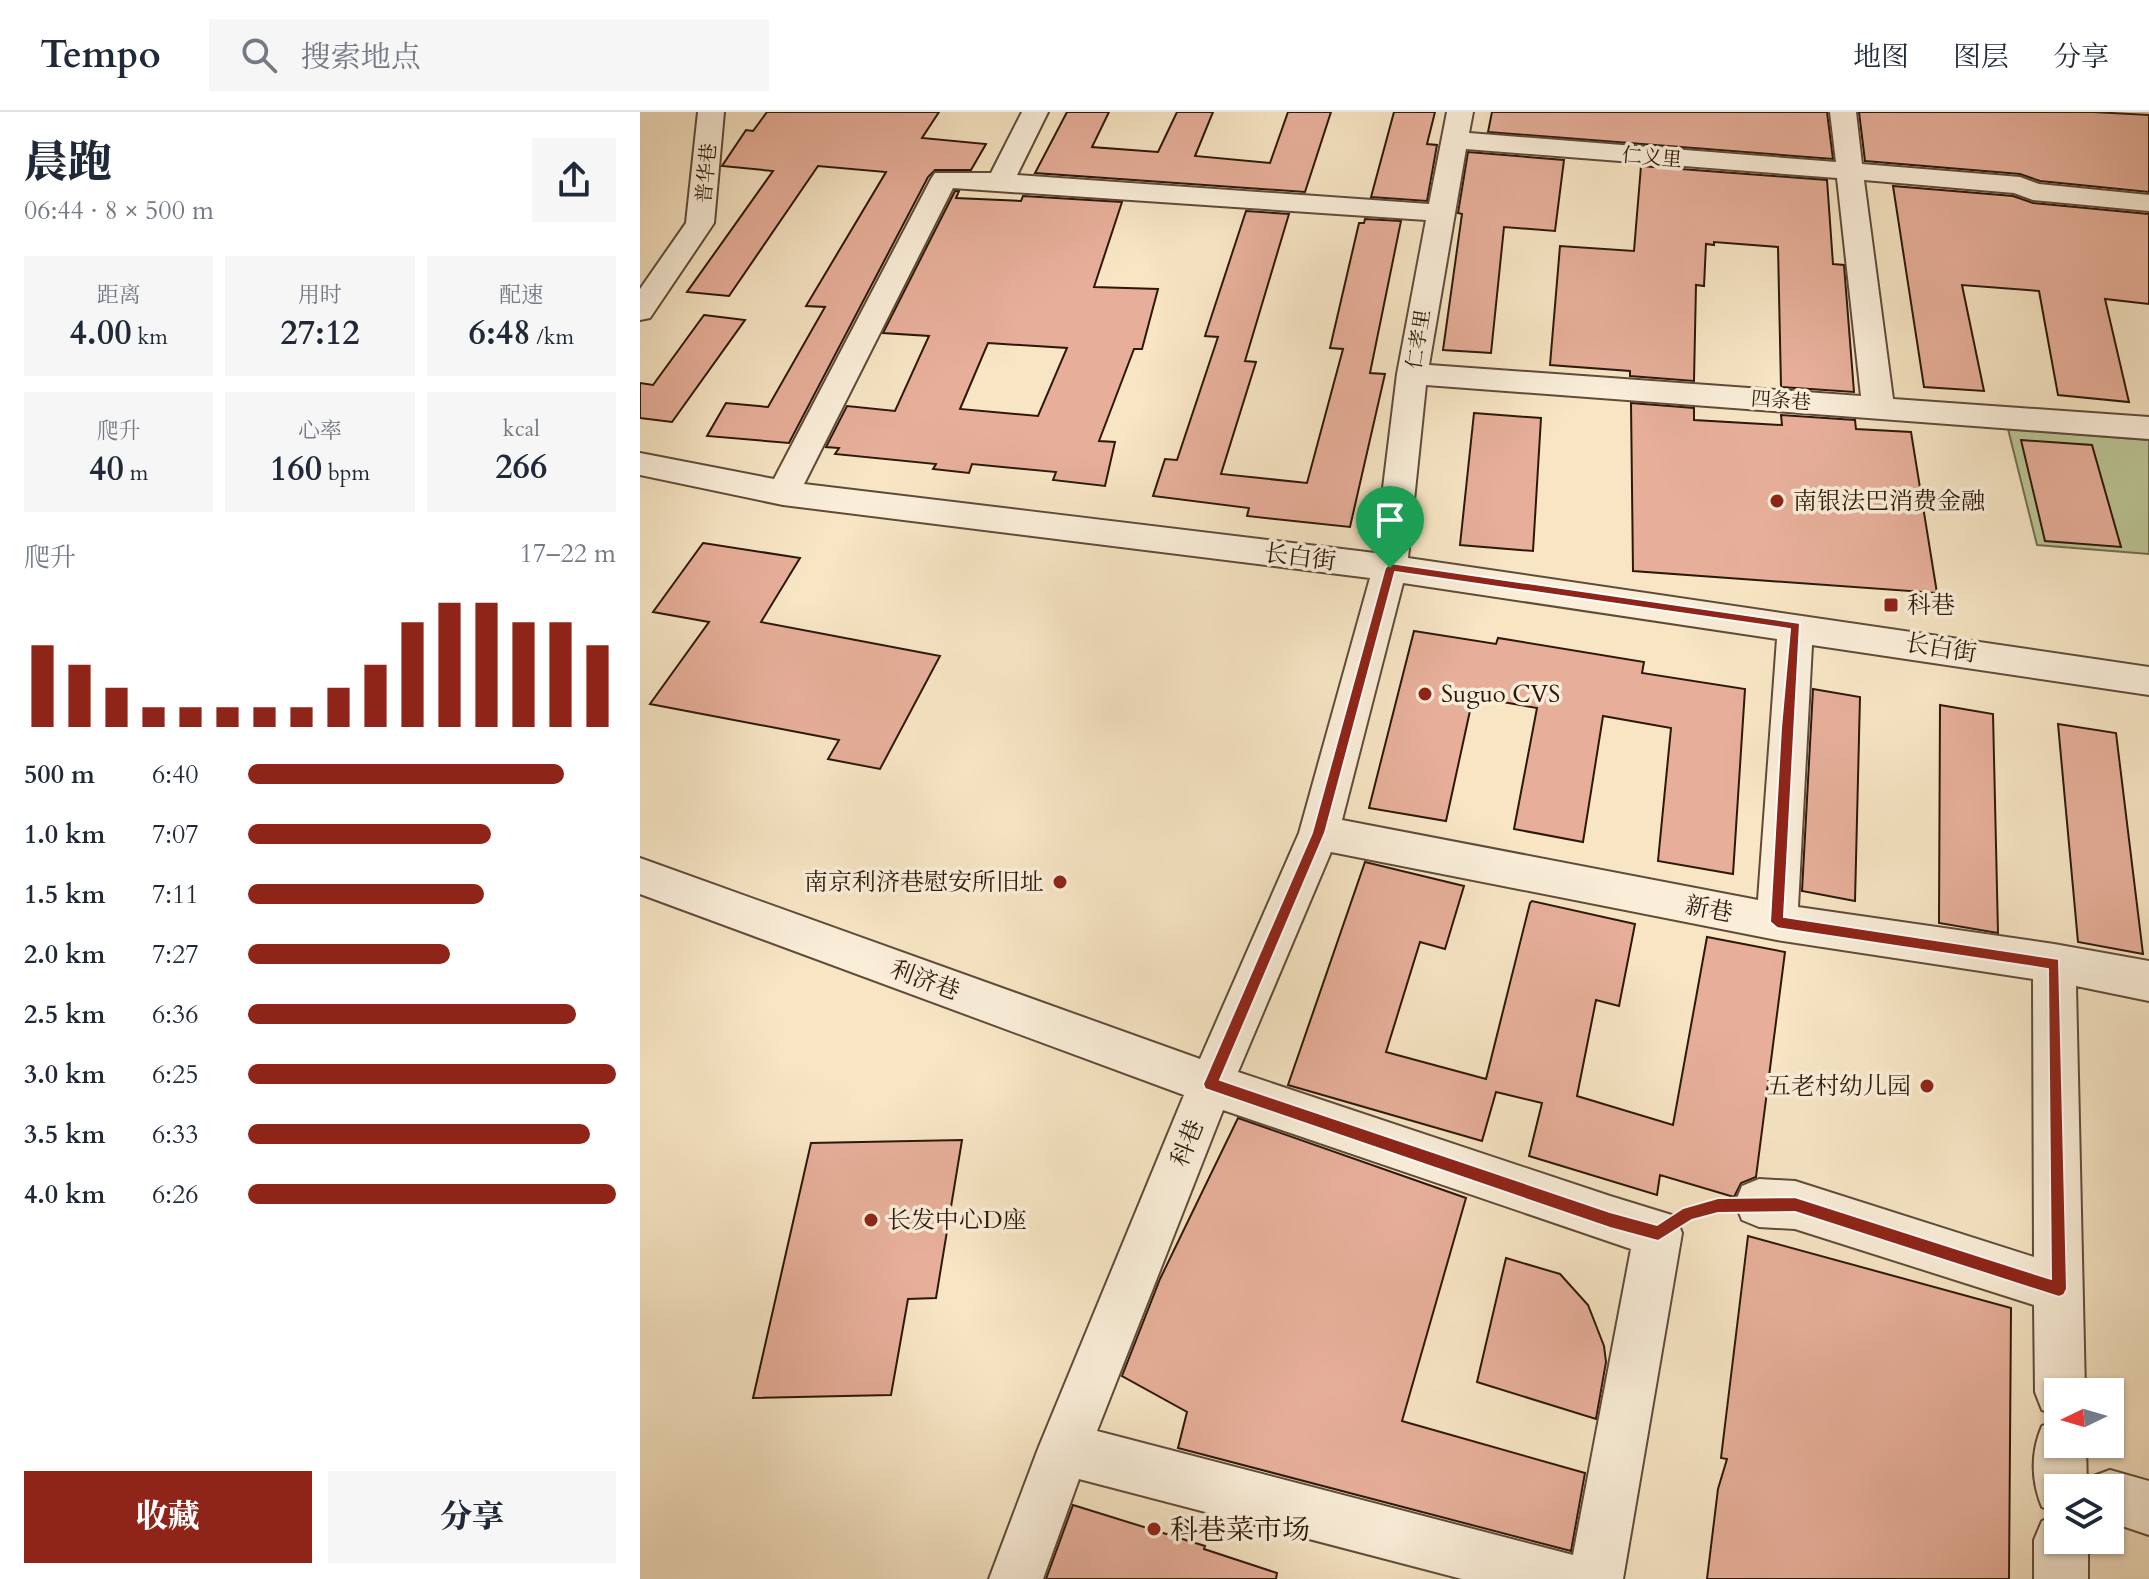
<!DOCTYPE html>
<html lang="zh">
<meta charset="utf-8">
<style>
body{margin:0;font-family:Cardo,"Noto Serif SC",serif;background:#f6f6f7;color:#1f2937;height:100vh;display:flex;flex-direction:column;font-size:30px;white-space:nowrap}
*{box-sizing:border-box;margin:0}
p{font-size:26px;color:#747a83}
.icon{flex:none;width:44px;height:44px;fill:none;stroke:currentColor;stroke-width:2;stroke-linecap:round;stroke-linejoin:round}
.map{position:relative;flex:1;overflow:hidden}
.details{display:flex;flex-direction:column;background:#fff;width:640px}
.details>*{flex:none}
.needle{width:52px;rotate:265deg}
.fabs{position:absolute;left:1404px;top:1266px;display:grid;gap:16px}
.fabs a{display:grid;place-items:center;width:80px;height:80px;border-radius:0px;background:#fff;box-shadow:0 2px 6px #0004;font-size:40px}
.pin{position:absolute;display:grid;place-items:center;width:68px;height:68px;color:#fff;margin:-82px -34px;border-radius:50% 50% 50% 0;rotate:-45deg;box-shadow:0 0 8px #0007}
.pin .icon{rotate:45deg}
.round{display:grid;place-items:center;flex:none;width:84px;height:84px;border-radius:0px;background:#f6f6f7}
.summary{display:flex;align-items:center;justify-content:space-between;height:136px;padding:0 24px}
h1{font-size:44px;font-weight:800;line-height:60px}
.metrics{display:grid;grid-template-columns:repeat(3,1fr);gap:12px;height:136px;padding:8px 24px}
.metrics div{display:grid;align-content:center;border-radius:0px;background:#f6f6f7;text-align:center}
.metrics b{font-size:34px;font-weight:800}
.metrics small{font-size:22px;font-weight:400}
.metrics p{font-size:22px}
.chart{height:224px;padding:16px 24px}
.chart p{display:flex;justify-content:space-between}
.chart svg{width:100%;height:144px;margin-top:8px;stroke:#8f2418;stroke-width:6}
.primary-button{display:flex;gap:16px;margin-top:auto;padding:16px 24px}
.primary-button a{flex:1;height:92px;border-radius:0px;background:#8f2418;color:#fff;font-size:32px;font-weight:800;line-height:92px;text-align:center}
.primary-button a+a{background:#f6f6f7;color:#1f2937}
ul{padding:0 24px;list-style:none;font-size:26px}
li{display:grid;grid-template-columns:128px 96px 1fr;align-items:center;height:60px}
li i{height:20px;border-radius:10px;background:#8f2418}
header{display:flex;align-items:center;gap:48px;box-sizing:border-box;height:112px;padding:0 40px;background:#fff;border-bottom:2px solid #e0e1e3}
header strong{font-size:38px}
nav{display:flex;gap:44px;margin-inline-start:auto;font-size:28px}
.search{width:560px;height:72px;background:#f6f6f7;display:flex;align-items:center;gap:20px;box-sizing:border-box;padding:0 28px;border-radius:0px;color:#747a83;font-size:30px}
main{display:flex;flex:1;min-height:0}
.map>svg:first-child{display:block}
.green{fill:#bbc595;stroke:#746e50;stroke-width:2}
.building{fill:#e7af9a;stroke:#2d180b;stroke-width:2;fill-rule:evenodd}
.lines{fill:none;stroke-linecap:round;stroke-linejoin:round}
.minor-casing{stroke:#604b39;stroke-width:4}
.path{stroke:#2d180b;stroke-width:6;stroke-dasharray:2 5;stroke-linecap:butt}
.minor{fill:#faeed9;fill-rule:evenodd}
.route{fill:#8f2418;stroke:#fff;stroke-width:2;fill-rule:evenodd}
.poi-dot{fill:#8f2418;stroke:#faeed9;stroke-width:3}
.labels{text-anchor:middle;stroke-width:7;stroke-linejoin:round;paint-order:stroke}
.far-street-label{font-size:20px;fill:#2d180b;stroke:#faeed9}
.poi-label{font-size:24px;fill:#2d180b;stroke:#faeed9;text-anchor:start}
.street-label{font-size:24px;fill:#2d180b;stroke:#faeed9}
.near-poi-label{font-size:28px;fill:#2d180b;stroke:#faeed9;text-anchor:start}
</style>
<header>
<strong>Tempo</strong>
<div class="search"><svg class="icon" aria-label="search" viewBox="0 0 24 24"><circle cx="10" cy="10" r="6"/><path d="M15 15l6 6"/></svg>搜索地点</div>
<nav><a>地图</a><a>图层</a><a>分享</a></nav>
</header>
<main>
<section class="details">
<div class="summary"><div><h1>晨跑</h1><p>06:44 · 8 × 500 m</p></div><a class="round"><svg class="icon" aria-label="share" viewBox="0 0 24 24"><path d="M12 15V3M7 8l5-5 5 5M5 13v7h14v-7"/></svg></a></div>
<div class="metrics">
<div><p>距离</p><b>4.00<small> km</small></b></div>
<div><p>用时</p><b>27:12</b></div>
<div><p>配速</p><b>6:48<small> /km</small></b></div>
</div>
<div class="metrics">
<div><p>爬升</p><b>40<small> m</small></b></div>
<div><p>心率</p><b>160<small> bpm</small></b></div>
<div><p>kcal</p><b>266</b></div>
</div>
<div class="chart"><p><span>爬升</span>17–22 m</p>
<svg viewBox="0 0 160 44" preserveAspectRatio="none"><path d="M5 44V19M15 44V25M25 44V32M35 44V38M45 44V38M55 44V38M65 44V38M75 44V38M85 44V32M95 44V25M105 44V12M115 44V6M125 44V6M135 44V12M145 44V12M155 44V19"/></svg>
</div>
<ul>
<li><b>500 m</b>6:40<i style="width:86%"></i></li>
<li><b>1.0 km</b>7:07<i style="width:66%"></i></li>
<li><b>1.5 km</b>7:11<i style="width:64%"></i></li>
<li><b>2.0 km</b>7:27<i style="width:55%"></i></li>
<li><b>2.5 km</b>6:36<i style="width:89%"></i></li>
<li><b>3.0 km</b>6:25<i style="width:100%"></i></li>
<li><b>3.5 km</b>6:33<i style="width:93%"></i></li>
<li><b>4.0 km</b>6:26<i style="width:100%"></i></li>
</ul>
<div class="primary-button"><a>收藏</a><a>分享</a></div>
</section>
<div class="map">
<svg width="1509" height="1467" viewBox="0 0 1509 1467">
<rect width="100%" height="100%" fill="#f7e5c4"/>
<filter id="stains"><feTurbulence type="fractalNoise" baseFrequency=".0025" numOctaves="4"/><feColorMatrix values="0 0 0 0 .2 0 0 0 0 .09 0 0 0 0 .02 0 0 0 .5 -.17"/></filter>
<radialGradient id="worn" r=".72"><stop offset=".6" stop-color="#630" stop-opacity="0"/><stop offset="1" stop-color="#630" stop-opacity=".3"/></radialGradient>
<path class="green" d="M1368,317L1509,328V442L1397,433Z"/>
<path class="building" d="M127,0H299L282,26L346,32L331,58H295L288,65L149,331L67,324L86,291L128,295L185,195L166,194L246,60L178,54L89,184L47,180L133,59L82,54L106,18L113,19Z
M427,0H469L452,35L518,40L537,0H573L555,44L630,51L648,0H691L665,80L395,61Z
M754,0H795L787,32L797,33L787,89L731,85Z
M852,0H1187L1193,47L848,20Z
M1219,0H1453L1509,3V80L1400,69L1380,62L1225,49Z
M828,40L924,48L915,119L864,115L851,241L803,238L822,102L818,101Z
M1001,54L1187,68L1193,152L1204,153L1214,280L1141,275L1138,135L1074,130V133L1066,132L1064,174L1056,173L1054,269L990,264V259L910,253L920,134L994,139Z
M1253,74L1373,84L1393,91L1509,102V192L1465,187L1489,290L1418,283L1399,179L1322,173L1344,279L1284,275Z
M315,79H319L316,86L381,89L383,84L482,90L454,175L518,177L502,237H494L459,329L475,330L465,374L413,368L416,360L332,352L329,361L293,357L296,352L195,342L199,336L186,335L207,294L255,299L289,224L243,221ZM348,231L427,236L398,304L320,297Z
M606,99L649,102L605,249L616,250L581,362L667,371L703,237L690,236L719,111H724L725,107L761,109L730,261L745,262L710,415L607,404L609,396L513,384L525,347L537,348L578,225L565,224Z
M64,203L105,208L32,310L0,306V271L13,273Z
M991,291L1054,296V308L1142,313L1141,303L1215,308L1216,317L1271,320L1297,481L993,459Z
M834,301L901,306L893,439L820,433Z
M1381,328L1452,333L1481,435L1405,429Z
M63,431L160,446L121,510L300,544L240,657L188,647L199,628L10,592L69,510L13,500Z
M774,519L856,532L858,526L1004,550L1002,561L1105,577L1093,762L1018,749L1031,616L963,604L943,730L874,717L897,596L833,585L806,709L729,696Z
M1173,577L1220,585L1215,789L1162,779Z
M1300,593L1353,602L1358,821L1299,811Z
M1418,612L1476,621L1503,842L1438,830Z
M725,750L824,774L805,837L780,830L746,940L846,967L890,791L892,789L995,812L979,894L956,888L937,984L1033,1013L1067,825L1145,840L1116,1065L1101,1071L1094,1085L1020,1063L1017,1083L889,1044L902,991L856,980L842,1029L648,973Z
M598,1006L826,1086L762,1309L945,1361L931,1439L538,1336L547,1300L482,1264L520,1167Z
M322,1028L296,1186L268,1187L251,1283L113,1286L171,1031Z
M1108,1124L1371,1196L1369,1467H1067L1078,1377L1087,1347L1081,1346Z
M866,1146L920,1162L948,1193L964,1234L966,1250L956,1307L837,1270Z
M433,1393L565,1434L564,1437L637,1461L636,1467H406Z"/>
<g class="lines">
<g class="minor-casing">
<path id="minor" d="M58,0H84L74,111L10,206L0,208V177L46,111Z
M382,0H408L377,63L789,92L807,0H833L829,21L1196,50L1190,0H1216L1222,52L1380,65L1399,72L1509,83V99L1393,88L1374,81L1224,68L1253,287L1509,305V327L786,273L768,446L1509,555V583L1172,533L1158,795L1414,832L1509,849V889L1436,874L1445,1280H1418V1305L1402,1298L1395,1280L1394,1193L1155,1117L1119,1115L1102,1108L1095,1091L1102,1074L1119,1067L1155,1069L1394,1145L1393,867L1137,828L691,740L598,960L970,1084L1035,1104L1042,1121L983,1467H822L439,1367L403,1467H349L398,1337L544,983L0,782V746L560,947L659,721L730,466L143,393L0,363V341L134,367L291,67L295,61H351ZM826,37L1197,66L1221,284L789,253ZM313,76L786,108L757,262L735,441L164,372ZM763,471L1137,527L1118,788L702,708ZM583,998L991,1137L933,1443L457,1319Z
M1418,1307V1332H1446L1447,1375L1451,1365L1470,1358L1509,1369V1423L1470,1410V1376H1418V1401L1402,1395C1391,1368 1391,1340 1402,1314Z
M1418,1402V1428H1448V1467H1394V1428L1402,1409Z"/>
</g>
<path class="path" d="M1053,1100L1078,1093"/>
<use href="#minor" class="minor"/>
</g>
<path class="route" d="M750,451L1160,511L1144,805L1419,847L1427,1177L1424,1183L1419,1185L1155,1100L1078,1101L1052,1108L1018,1129L970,1116L565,977L563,972L672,721L745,456ZM755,460L1150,517L1141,616L1130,810L1137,816L1408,857L1411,1167L1155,1085L1078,1086L1043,1096L1017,1113L970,1100L580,968L685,721Z"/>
<g class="poi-dot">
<circle cx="1137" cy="389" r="8"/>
<rect x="1243" y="485" width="16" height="16" rx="4"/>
<circle cx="785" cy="582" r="8"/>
<circle cx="420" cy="770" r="8"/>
<circle cx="1287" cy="974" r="8"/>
<circle cx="231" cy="1108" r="8"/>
<circle cx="514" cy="1417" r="8"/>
</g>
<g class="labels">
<g class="far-street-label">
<text transform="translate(1012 45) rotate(5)" y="7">仁义里</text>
<text transform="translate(66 61) rotate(-85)" y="7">普华巷</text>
<text transform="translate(778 227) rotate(-81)" y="7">仁孝里</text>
<text transform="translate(1141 288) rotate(4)" y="7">四条巷</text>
</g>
<g class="poi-label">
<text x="1153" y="397">南银法巴消费金融</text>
<text x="1267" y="501">科巷</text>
<text x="801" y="590">Suguo CVS</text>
<text x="404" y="778" text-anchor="end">南京利济巷慰安所旧址</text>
<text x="1271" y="982" text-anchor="end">五老村幼儿园</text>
<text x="247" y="1116">长发中心D座</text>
</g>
<g class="street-label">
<text transform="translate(660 445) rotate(7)" y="8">长白街</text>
<text transform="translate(1301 536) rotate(9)" y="8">长白街</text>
<text transform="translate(1069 797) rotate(11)" y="8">新巷</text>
<text transform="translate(285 868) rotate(20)" y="8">利济巷</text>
<text transform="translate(547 1031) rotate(-68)" y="8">科巷</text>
</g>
<g class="near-poi-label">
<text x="530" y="1427">科巷菜市场</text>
</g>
</g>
<rect width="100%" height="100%" filter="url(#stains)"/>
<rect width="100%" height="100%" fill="url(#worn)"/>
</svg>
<div class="fabs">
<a><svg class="needle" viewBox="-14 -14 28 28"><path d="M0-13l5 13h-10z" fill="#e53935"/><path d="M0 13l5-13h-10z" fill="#747a83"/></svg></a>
<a><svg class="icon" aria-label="layers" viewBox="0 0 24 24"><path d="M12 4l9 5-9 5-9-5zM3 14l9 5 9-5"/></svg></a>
</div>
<div class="pin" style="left:750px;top:456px;background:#1e9e55"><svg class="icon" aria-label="arrive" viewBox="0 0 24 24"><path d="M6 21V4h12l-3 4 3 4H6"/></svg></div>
</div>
</main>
